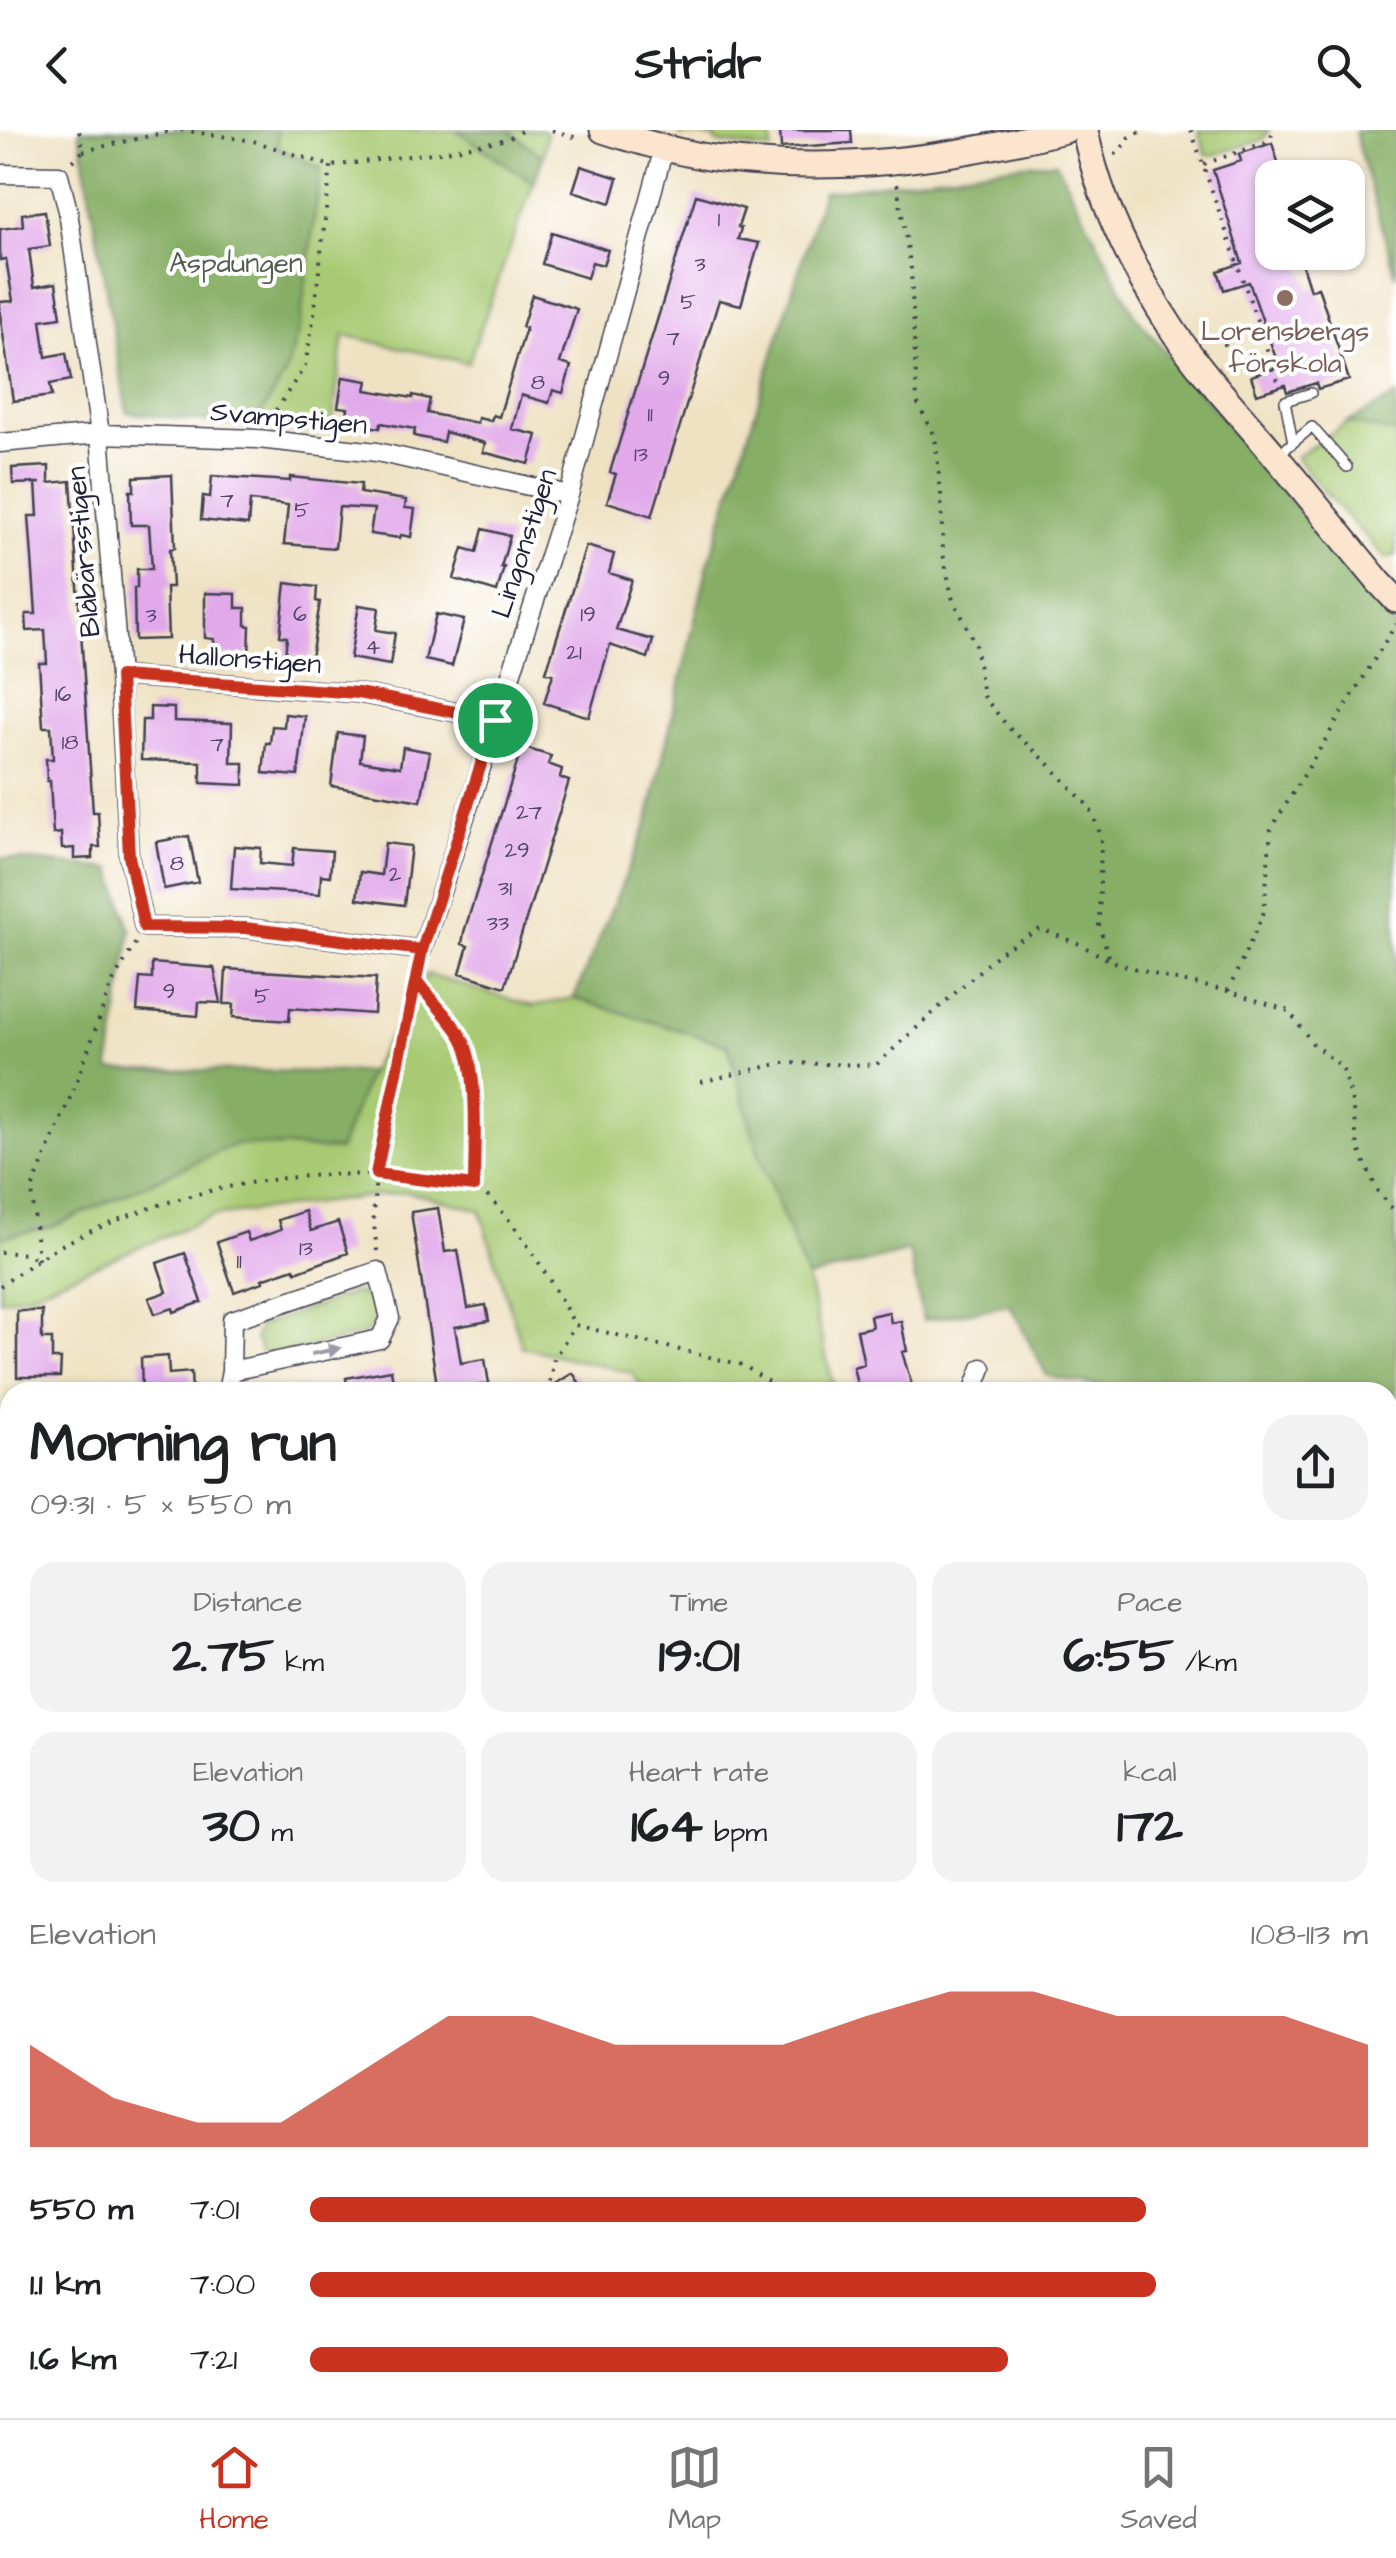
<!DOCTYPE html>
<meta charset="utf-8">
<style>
body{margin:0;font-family:"Architects Daughter",sans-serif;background:#f2f2f2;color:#202124;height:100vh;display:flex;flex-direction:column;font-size:38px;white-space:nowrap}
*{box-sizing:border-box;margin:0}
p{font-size:32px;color:#757577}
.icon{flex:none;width:55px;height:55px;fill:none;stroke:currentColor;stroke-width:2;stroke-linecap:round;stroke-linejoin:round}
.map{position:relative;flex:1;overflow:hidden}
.sheet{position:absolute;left:0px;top:1252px;width:1398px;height:1038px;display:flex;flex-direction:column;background:#fff;border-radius:30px 30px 0 0;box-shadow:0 2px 8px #0004}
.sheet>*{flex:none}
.buttons{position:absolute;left:1255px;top:30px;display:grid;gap:20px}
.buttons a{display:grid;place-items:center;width:110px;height:110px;border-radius:20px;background:#fff;box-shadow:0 2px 8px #0004;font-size:50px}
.pin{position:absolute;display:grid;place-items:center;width:85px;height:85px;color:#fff;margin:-42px;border:5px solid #fff;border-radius:50%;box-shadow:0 2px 10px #0007}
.round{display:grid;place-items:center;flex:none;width:105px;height:105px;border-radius:30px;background:#f2f2f2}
.summary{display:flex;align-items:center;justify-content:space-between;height:170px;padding:0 30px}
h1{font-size:55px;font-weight:700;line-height:75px}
.metrics{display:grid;grid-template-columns:repeat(3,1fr);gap:15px;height:170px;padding:10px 30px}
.metrics div{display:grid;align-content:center;border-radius:25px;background:#f2f2f2;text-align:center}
.metrics b{font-size:50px;font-weight:700}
.metrics small{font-size:28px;font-weight:400}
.metrics p{font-size:28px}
.chart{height:280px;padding:20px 30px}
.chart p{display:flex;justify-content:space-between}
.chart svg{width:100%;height:180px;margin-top:10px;fill:#c8321e;opacity:.7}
ul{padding:0 30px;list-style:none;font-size:32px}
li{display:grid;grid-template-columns:160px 120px 1fr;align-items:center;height:75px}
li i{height:25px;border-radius:12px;background:#c8321e}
header{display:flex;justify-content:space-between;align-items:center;height:130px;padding:0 30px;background:#fff;font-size:45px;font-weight:700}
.tab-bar{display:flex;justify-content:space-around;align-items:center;height:140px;border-top:2px solid #e0e0e0;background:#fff;font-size:28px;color:#757577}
.tab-bar a{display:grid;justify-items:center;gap:5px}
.tab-bar .current{color:#c8321e}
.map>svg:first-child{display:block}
.green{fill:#a8ca73;stroke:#657657;stroke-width:2.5}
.forest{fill:#86ae65;stroke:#546850;stroke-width:2.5}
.building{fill:#e1a9ea}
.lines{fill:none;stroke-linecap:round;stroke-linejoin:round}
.lane-casing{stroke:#413f4f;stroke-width:12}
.street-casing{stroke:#413f4f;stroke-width:21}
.secondary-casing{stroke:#413f4f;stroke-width:29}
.path{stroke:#413f4f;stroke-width:4;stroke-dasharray:2.5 8;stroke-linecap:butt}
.lane{stroke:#fff;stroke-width:9}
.street{stroke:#fff;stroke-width:18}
.secondary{stroke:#fce5cf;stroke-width:25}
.oneway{fill:#9c9ca7}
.route-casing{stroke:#fff;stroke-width:20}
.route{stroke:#c8321e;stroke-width:12}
.education-dot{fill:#8d6e63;stroke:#fff;stroke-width:4}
.labels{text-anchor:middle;stroke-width:8;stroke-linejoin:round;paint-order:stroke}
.number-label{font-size:22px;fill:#524467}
.park-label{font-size:28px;fill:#515d4f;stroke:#fff}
.education-label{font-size:28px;fill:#785e54;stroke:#fff}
.street-label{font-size:28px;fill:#22223b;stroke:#fff}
</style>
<header><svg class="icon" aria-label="back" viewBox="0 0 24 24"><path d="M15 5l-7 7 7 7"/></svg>Stridr<svg class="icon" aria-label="search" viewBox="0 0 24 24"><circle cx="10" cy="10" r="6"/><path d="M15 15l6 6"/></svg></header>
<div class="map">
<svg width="1396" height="2288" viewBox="0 0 1396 2288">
<rect width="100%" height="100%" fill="#fff"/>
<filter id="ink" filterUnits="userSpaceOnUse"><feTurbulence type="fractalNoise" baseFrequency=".01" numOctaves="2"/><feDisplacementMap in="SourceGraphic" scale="20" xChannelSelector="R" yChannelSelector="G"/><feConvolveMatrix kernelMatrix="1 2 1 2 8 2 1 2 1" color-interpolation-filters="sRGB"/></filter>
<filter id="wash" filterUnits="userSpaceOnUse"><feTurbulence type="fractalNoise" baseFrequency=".0048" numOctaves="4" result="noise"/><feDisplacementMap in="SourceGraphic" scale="40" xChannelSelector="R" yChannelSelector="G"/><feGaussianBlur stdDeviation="2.25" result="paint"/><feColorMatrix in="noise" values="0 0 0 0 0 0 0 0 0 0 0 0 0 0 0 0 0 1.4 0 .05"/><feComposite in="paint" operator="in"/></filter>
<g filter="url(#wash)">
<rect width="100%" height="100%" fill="#efe2c3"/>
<path class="green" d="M79,0H542L547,2L543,27L468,233L344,205L331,302L253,297L127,282Z
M680,0H771L772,20L716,13V9L698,5L680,6Z
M1198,0H1269L1263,10L1210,26L1206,24Z
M1396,266V425L1386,428L1327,365L1296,327L1347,293Z
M427,844L532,876L574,868L728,915L760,1027L807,1148L835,1262H645L632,1243L522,1217L480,1080L407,1062L213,1086L28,1164L0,1170V1107L52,1097L235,1014L339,1020L369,942Z
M355,1162L371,1170L376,1187L365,1204L278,1225L262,1222L255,1209L259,1196Z"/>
<path class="forest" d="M79,0H277L278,18L321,38L300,196L285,245L253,297L127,282Z
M456,0H508L543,27L534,53Z
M1355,0H1396V146L1358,16Z
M1056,32L1135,185L1387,485L1396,500V1463L1388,1454V1262H1102L1097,1256L1047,1246L1010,1175L923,1190L909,1121L807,1148L760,1027L728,915L574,868L647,695L707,438L823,62L1025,34Z
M1396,266V303L1347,293Z
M0,728L112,739L131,801L109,940L369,942L339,1020L235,1014L52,1097L0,1107Z
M1396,1691V1775L1388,1781V1698Z
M1396,1837V2288H398L395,2280H1388V1841Z
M10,1842V2280H115L121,2288H0V1847Z"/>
<g id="blocks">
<path class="building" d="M780,0H851L852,13L781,18Z
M1272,13L1283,48H1272V122H1298L1310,160L1318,157L1349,250L1318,259L1316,253L1287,262L1285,255L1257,264L1251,246L1279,237L1249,152L1224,160L1218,141L1242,133L1213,40L1241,31L1239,24Z
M581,36L618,48L611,73L573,61Z
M696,65L744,79L738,97L741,98L738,109L759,113L741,175L719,170L652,386L607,372L616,344L610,342Z
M45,81L50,116L29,119L34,157L56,153L61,187L41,190L46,227L66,223L71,250L50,254L52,266L13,271L0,184V172L13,171L6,129L0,130V99L23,96L22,84Z
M552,102L608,120L603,135L592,132L587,148L542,134Z
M532,165L577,179L560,233L571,236L563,263L553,260L549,273L521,265L512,299L537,305L529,334L483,322L485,313L445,302L443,312L414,306L415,299L381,293L380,298L346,293L348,278L338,277L343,247L368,251L366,260L413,268V265L430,269L427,283L477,293L478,288L491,291L493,285L499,287L526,198L522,197Z
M49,336V353L71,351L93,682H98L100,717H93V728L74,729V718L62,719L61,703L53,704L50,651H47L46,629H53L51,597H43L39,533H47L45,500L27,501L26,484H36L29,386H38L36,353H41L13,354L12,338Z
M172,345L175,418L170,419L172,457H166L168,509L135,510L134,458H137V439H152L149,395H131L130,361H134V347Z
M212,346L290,351V347L361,354L360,363L406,370L405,378L415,379L411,407L401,405L400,408L370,404L374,379L339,377L335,418L284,414L288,375L250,371L248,395L201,390L203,366L210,367Z
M483,399L510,406L501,437H504L497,462L454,449L463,418L477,422Z
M586,416L614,424L609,443L632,450L616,500L653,510L648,528L610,515L589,587L544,573L553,544L546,542Z
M286,453L317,457L316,471L320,472L311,528L285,525L287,507L280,506Z
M205,463L236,464V478H246V495L250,496L249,526H214V509L205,508Z
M359,475L379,478L376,500L395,503L390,535L350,528Z
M436,484L464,490L452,536L425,530Z
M150,577L174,578V591L232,593L231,633H244V655L201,653V632L141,630L142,590H150Z
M285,584L305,586L298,646L263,643L266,613H270L272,596L284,597Z
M338,603L363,606L360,631L400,637L403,617L430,622L421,671L331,656Z
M522,617L551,626L548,634L562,639L560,648L569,651L505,857L460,843L468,816L462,814L464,802Z
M189,706L198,752L164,759L156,712Z
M385,713L411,716L404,775L357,769L360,742L381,745Z
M234,716L261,718L260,733L292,736L294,718L332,721L330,746L321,745L320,764L231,759Z
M152,833L214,838L221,873L199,872L198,886L137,881L140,848L152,849Z
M226,839L376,848L374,884L290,878L289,891L233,887L234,874H224Z
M438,1078L445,1122L458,1120L468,1178L486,1175L489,1191L455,1197L461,1233L485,1229L489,1254L438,1262L411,1082Z
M305,1081L311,1101L338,1092L348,1123L296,1142L294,1138L262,1149L263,1152L234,1162L217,1112L246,1102L249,1111L281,1100L278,1090Z
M185,1123L202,1172L174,1182L173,1178L155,1184L149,1168L167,1162L157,1133Z
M17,1181H42V1209H52V1229H61L60,1247H17Z
M889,1182L891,1193L901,1191L907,1221L902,1222L914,1262H859L853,1237L864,1234L857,1200L872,1197L870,1186Z
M168,1226L169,1244L191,1242L192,1262H142L141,1228Z
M391,1240L395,1262H348L346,1248Z
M573,1243L585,1262H542Z"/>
</g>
</g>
<g filter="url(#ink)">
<use href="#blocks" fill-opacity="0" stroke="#413f4f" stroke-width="2.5"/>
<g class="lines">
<g class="lane-casing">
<path id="lane" d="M1293,313L1285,271L1311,263
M1278,325L1312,297L1347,337
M0,1760H10"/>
</g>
<g class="street-casing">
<path id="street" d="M0,44L59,45L68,81L100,304L119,546L129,726L144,797L245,798L422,820L569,365L664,18
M0,313L100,304L258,309L377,322L569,365
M119,546L357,563L495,590
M227,1262L231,1241L232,1190L378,1141L390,1188L380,1209L231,1241
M973,1262L982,1238
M1388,1571L1396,1566
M256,2280L259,2288
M513,2280L516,2288"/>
</g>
<g class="secondary-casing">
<path id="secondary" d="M603,0C637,11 672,21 707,27C828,46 948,29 1065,0
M1085,0C1099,73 1133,140 1174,202C1204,247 1242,286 1276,327C1311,368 1344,410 1379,452L1396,470
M0,1684L10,1681
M1388,1812L1396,1806"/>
</g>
<path class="path" d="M181,0L253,11L331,36L440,22L508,9L523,0
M552,0L580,9
M1191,0L1280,257
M83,21L176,0
M1115,24L1118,23L1130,7L1145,0
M73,31L83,21L79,0
M1204,34L1264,13L1270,8L1274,0
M897,54L911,139L917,272L935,306L941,363L943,424L952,467L975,513L983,566L1009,598L1047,632L1090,678L1101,706L1099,796L1110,829
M1260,197C1244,197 1228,197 1225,215C1234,231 1253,229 1269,223
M270,289L305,236L314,185L331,36
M417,853C430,869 452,891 461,908C480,942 474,1016 474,1055
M1228,861L1264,782L1271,699L1396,494
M701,952L782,933L876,935L1001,821L1040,799L1077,813L1111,831L1167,848L1228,861L1289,881L1313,914L1342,937L1351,966L1358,1017L1377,1060L1396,1083
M377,1121L373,1085L376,1044L417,840
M0,1122L26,1124L38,1130
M38,1130L32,1059L77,951L112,853L136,812
M0,1156C21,1142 41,1125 64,1114C172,1060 290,1036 411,1047C428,1049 465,1050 478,1059C513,1083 554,1157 575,1195L743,1235L783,1262
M548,1262L554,1228L575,1195
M0,1355L10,1357
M0,1823H10
M0,1881L10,1864
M1388,1895L1396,1887
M1388,1999L1396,2005
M1217,2280L1221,2288"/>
<use href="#lane" class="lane"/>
<use href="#street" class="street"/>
<use href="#secondary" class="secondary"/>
</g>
<defs><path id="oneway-solid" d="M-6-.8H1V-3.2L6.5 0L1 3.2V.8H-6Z" transform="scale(2.5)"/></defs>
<use class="oneway" href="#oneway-solid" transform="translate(326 1221) rotate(-12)"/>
</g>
<g class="lines" filter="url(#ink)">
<g class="route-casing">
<path id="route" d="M495,590L358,563L120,546L129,726L144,797L245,798L422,820L416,850C428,867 451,889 461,906C480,938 474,1017 474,1056L376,1044L422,820L495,590"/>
</g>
<use href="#route" class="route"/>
</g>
<circle class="education-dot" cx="1285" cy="168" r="10"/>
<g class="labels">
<g class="number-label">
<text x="719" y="96">1</text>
<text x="700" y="141">3</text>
<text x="688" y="179">5</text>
<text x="673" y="215">7</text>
<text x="664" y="255">9</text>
<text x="538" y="259">8</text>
<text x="650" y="291">11</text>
<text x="641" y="331">13</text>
<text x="227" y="377">7</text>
<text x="302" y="387">5</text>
<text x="300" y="491">6</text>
<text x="588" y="491">19</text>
<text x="151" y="492">3</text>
<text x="373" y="524">4</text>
<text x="574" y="529">21</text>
<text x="63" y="571">16</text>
<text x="70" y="619">18</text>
<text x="217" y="621">7</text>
<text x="529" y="689">27</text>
<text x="517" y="727">29</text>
<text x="177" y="740">8</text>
<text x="395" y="751">2</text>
<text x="505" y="765">31</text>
<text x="498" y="800">33</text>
<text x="169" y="868">9</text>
<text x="262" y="873">5</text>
<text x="306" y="1125">13</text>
<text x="239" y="1138">11</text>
</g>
<g class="park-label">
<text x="236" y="142">Aspdungen</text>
</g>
<g class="education-label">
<text x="1285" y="210">Lorensbergs<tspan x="1285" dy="32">förskola</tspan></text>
</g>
<g class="street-label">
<text transform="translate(289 287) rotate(5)" y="10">Svampstigen</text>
<text transform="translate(523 413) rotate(-72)" y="10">Lingonstigen</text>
<text transform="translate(82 422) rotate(-95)" y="10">Blåbärsstigen</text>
<text transform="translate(250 528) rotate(4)" y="10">Hallonstigen</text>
</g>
</g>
</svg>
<div class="buttons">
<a><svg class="icon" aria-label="layers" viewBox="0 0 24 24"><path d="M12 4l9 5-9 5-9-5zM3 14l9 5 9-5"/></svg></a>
</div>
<div class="pin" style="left:495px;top:590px;background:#1e9e55"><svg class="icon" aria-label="arrive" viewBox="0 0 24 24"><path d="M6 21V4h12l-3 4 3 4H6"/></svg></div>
<section class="sheet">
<div class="summary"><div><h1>Morning run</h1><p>09:31 · 5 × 550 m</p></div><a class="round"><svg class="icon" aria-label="share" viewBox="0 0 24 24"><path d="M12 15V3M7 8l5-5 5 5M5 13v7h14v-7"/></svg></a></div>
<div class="metrics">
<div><p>Distance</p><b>2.75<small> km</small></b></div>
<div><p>Time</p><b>19:01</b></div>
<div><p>Pace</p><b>6:55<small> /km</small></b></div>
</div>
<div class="metrics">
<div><p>Elevation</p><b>30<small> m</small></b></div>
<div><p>Heart rate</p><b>164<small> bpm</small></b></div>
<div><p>kcal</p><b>172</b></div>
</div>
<div class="chart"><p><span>Elevation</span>108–113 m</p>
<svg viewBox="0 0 160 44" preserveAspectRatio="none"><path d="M0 44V19L10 32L20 38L30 38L40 25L50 12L60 12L70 19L80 19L90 19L100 12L110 6L120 6L130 12L140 12L150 12L160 19V44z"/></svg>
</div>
<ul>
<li><b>550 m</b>7:01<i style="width:79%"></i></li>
<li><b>1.1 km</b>7:00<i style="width:80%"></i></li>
<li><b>1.6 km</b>7:21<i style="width:66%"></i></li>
</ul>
</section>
</div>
<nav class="tab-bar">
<a class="current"><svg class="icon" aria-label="home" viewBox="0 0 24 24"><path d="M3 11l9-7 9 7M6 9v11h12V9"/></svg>Home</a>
<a><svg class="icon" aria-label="map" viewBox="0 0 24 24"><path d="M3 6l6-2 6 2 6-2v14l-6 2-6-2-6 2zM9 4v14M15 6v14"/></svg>Map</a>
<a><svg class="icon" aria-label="saved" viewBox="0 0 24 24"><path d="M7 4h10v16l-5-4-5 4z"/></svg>Saved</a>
</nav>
